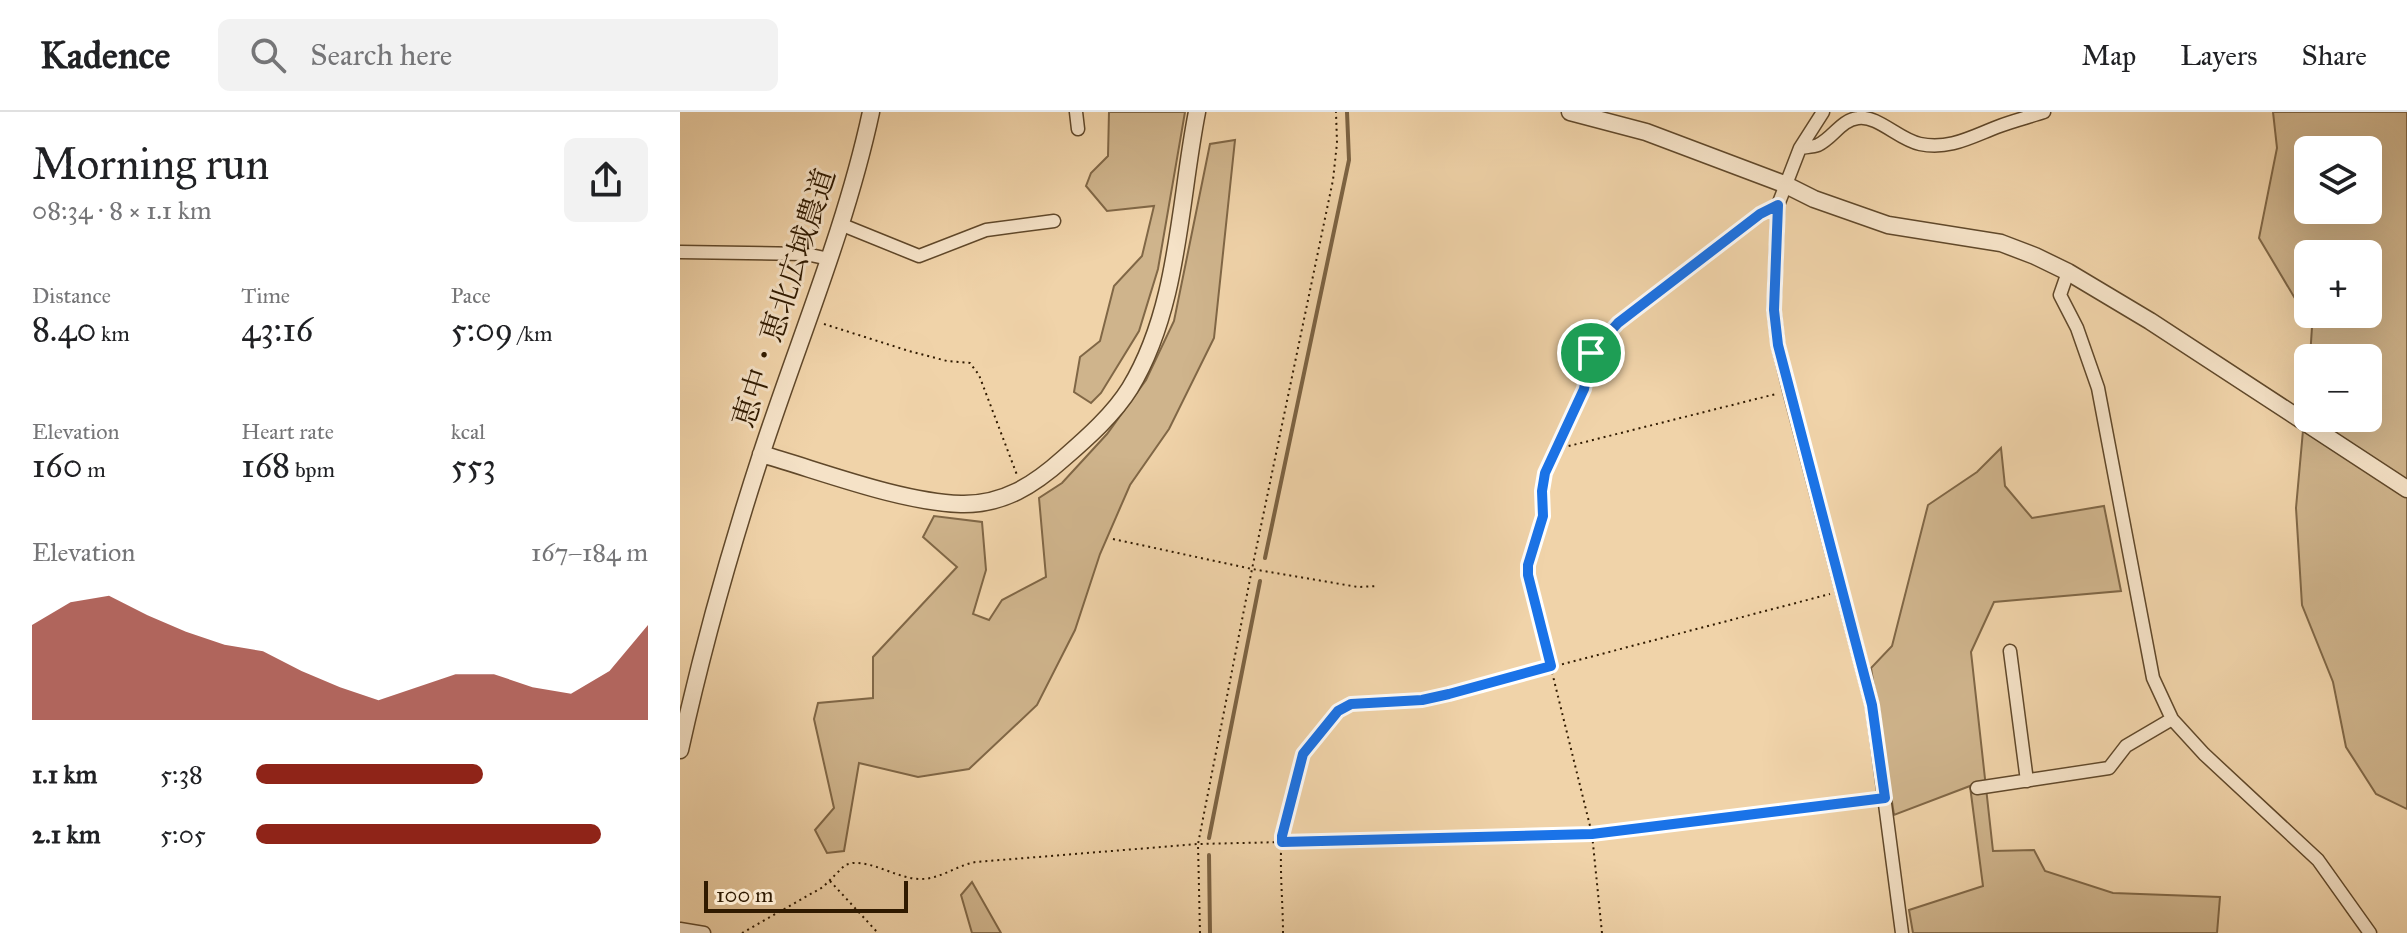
<!DOCTYPE html>
<meta charset="utf-8">
<style>
body{margin:0;font-family:"IM FELL Great Primer","Noto Serif JP",serif;background:#f2f2f2;color:#202124;height:100vh;display:flex;flex-direction:column;font-size:30px;white-space:nowrap}
*{box-sizing:border-box;margin:0}
p{font-size:26px;color:#757577}
.icon{flex:none;width:44px;height:44px;fill:none;stroke:currentColor;stroke-width:2;stroke-linecap:round;stroke-linejoin:round}
.map{position:relative;flex:1;overflow:hidden}
.panel{display:flex;flex-direction:column;background:#fff;width:680px}
.panel>*{flex:none}
.tools{position:absolute;left:1614px;top:24px;display:grid;gap:16px}
.tools a{display:grid;place-items:center;width:88px;height:88px;border-radius:12px;background:#fff;box-shadow:0 8px 32px #0002;font-size:40px}
.scale{position:absolute;left:24px;bottom:20px;width:204px;box-sizing:border-box;padding-left:8px;border:4px solid #301a00;border-top:0;font-size:22px;line-height:28px;white-space:nowrap;color:#301a00;-webkit-text-stroke:6px #f5e2c7;paint-order:stroke}
.pin{position:absolute;display:grid;place-items:center;width:68px;height:68px;color:#fff;margin:-34px;border:4px solid #fff;border-radius:50%;box-shadow:0 2px 8px #0007}
.round{display:grid;place-items:center;flex:none;width:84px;height:84px;border-radius:12px;background:#f2f2f2}
.head{display:flex;align-items:center;justify-content:space-between;height:136px;padding:0 32px}
h1{font-size:44px;font-weight:600;line-height:60px}
.metrics{display:grid;grid-template-columns:repeat(3,1fr);gap:12px;height:136px;padding:8px 32px}
.metrics div{display:grid;align-content:center}
.metrics b{font-size:34px;font-weight:600}
.metrics small{font-size:22px;font-weight:400}
.metrics p{font-size:22px}
.chart{height:224px;padding:16px 32px}
.chart p{display:flex;justify-content:space-between}
.chart svg{width:100%;height:144px;margin-top:8px;fill:#8f2418;opacity:.7}
ul{padding:0 32px;list-style:none;font-size:26px}
li{display:grid;grid-template-columns:128px 96px 1fr;align-items:center;height:60px}
li i{height:20px;border-radius:10px;background:#8f2418}
header{display:flex;align-items:center;gap:48px;box-sizing:border-box;height:112px;padding:0 40px;background:#fff;border-bottom:2px solid #e0e0e0}
header strong{font-size:38px}
nav{display:flex;gap:44px;margin-inline-start:auto;font-size:28px}
.search{width:560px;height:72px;background:#f2f2f2;display:flex;align-items:center;gap:20px;box-sizing:border-box;padding:0 28px;border-radius:12px;color:#757577;font-size:30px}
main{display:flex;flex:1;min-height:0}
.map>svg:first-child{display:block}
.green{fill:#cfb48c;stroke:#806746;stroke-width:2;fill-rule:evenodd}
.lines{fill:none;stroke-linecap:round;stroke-linejoin:round}
.stream{stroke:#7c6343;stroke-width:4}
.minor-casing{stroke:#60482a;stroke-width:15}
.tertiary-casing{stroke:#60482a;stroke-width:19}
.path{stroke:#301a00;stroke-width:2;stroke-dasharray:2 4;stroke-linecap:butt}
.minor{stroke:#f5e2c7;stroke-width:12}
.tertiary{stroke:#f5e2c7;stroke-width:16}
.route-casing{stroke:#fff;stroke-width:16}
.route{stroke:#1a73e8;stroke-width:10}
.labels{text-anchor:middle;stroke-width:6;stroke-linejoin:round;paint-order:stroke}
.street-label{font-size:30px;fill:#301a00;stroke:#f5e2c7}
</style>
<header>
<strong>Kadence</strong>
<div class="search"><svg class="icon" aria-label="search" viewBox="0 0 24 24"><circle cx="10" cy="10" r="6"/><path d="M15 15l6 6"/></svg>Search here</div>
<nav><a>Map</a><a>Layers</a><a>Share</a></nav>
</header>
<main>
<section class="panel">
<div class="head"><div><h1>Morning run</h1><p>08:34 · 8 × 1.1 km</p></div><a class="round"><svg class="icon" aria-label="share" viewBox="0 0 24 24"><path d="M12 15V3M7 8l5-5 5 5M5 13v7h14v-7"/></svg></a></div>
<div class="metrics">
<div><p>Distance</p><b>8.40<small> km</small></b></div>
<div><p>Time</p><b>43:16</b></div>
<div><p>Pace</p><b>5:09<small> /km</small></b></div>
</div>
<div class="metrics">
<div><p>Elevation</p><b>160<small> m</small></b></div>
<div><p>Heart rate</p><b>168<small> bpm</small></b></div>
<div><p>kcal</p><b>553</b></div>
</div>
<div class="chart"><p><span>Elevation</span>167–184 m</p>
<svg viewBox="0 0 160 44" preserveAspectRatio="none"><path d="M0 44V15L10 8L20 6L30 12L40 17L50 21L60 23L70 29L80 34L90 38L100 34L110 30L120 30L130 34L140 36L150 29L160 15V44z"/></svg>
</div>
<ul>
<li><b>1.1 km</b>5:38<i style="width:58%"></i></li>
<li><b>2.1 km</b>5:05<i style="width:88%"></i></li>
</ul>
</section>
<div class="map">
<svg width="1727" height="821" viewBox="0 0 1727 821">
<rect width="100%" height="100%" fill="#f0d3a9"/>
<filter id="stains"><feTurbulence type="fractalNoise" baseFrequency=".0025" numOctaves="4"/><feColorMatrix values="0 0 0 0 .2 0 0 0 0 .09 0 0 0 0 .02 0 0 0 .5 -.17"/></filter>
<radialGradient id="worn" r=".72"><stop offset=".6" stop-color="#630" stop-opacity="0"/><stop offset="1" stop-color="#630" stop-opacity=".3"/></radialGradient>
<path class="green" d="M429,0H505L478,157L459,219L421,281L411,291L394,280L400,245L420,229L434,174L462,144L474,94L427,99L406,74L411,61L428,44Z
M1593,0H1727V697L1696,682L1666,635L1653,570L1622,493L1616,396L1628,263V306H1688V246H1630L1632,215L1579,126L1597,36ZM1628,38H1688V98H1628ZM1628,142H1688V202H1628Z
M555,28L534,226L489,317L450,373L420,442L395,518L357,593L289,657L238,665L179,651L164,739L147,741L135,718L154,696L134,607L138,591L193,586V545L277,455L243,425L254,404L302,410L306,458L293,502L309,508L322,488L366,465L359,386L382,371L427,322L466,268L494,209L530,32Z
M1321,336L1325,374L1352,406L1424,394L1441,479L1314,490L1291,540L1313,739L1354,738L1365,759L1433,781L1540,785L1537,821H1233L1229,798L1303,774L1290,674L1214,703L1191,556L1212,534L1248,393L1297,360Z
M292,770L321,821H292L281,783Z"/>
<g class="lines">
<path class="stream" d="M585,446L669,48L667,0
M529,726L580,469
M529,743L530,821"/>
<g class="minor-casing">
<path id="minor" d="M396,0L398,17
M1143,0L1120,36L1098,93L1094,198L1098,233L1109,278L1192,593L1222,821
M1120,36C1125,35 1133,35 1138,33C1153,26 1161,8 1178,6C1198,3 1219,28 1240,32C1269,38 1291,25 1317,15C1332,9 1349,5 1364,0
M160,112L239,144L306,118L374,109
M0,140L126,142L149,147
M1388,160L1380,183L1397,216L1418,276L1473,566L1492,607L1524,642L1638,748L1690,821
M1330,539L1347,669
M1297,676L1429,656L1446,634L1492,607
M0,817L24,821"/>
</g>
<g class="tertiary-casing">
<path id="tertiary" d="M890,0L966,20L1104,72L1134,87L1208,113L1321,131L1355,144L1388,160L1470,209L1727,377
M81,342C141,359 220,390 281,392C323,393 354,373 384,346C407,326 434,302 450,276C499,195 499,91 517,0
M0,638C22,538 50,438 82,340C119,227 166,116 191,0"/>
</g>
<path class="path" d="M144,212L229,239L267,249L290,251L299,263L337,363
M877,337L1096,282
M433,427L572,457L678,475L698,474
M150,769L198,821
M62,821L143,775L165,753L173,751C196,750 218,767 241,767C261,767 277,753 296,750L518,732L904,723L1191,688
M520,821L518,732L572,457L653,68L657,31L656,0
M603,821C603,790 599,753 602,723C607,685 629,604 671,592C682,588 697,590 708,590C729,589 748,587 769,582L1150,482
M922,821L912,722L848,463V453L863,404L862,379L865,361L904,277L911,241L938,211L1083,101"/>
<use href="#minor" class="minor"/>
<use href="#tertiary" class="tertiary"/>
</g>
<g class="lines">
<g class="route-casing">
<path id="route" d="M1098,93L1094,198L1098,233L1192,593L1205,686L912,722L602,730V724L623,642L658,599L671,592L742,588L769,582L871,554L848,463V453L863,404L862,379L865,361L904,277L911,241L938,211L1080,102Z"/>
</g>
<use href="#route" class="route"/>
</g>
<g class="labels">
<g class="street-label">
<text transform="translate(104 186) rotate(-72)" y="10">恵中・恵北広域農道</text>
</g>
</g>
<rect width="100%" height="100%" filter="url(#stains)"/>
<rect width="100%" height="100%" fill="url(#worn)"/>
</svg>
<div class="tools">
<a><svg class="icon" aria-label="layers" viewBox="0 0 24 24"><path d="M12 4l9 5-9 5-9-5zM3 14l9 5 9-5"/></svg></a>
<a>+</a>
<a>−</a>
</div>
<div class="scale">100 m</div>
<div class="pin" style="left:911px;top:241px;background:#1e9e55"><svg class="icon" aria-label="arrive" viewBox="0 0 24 24"><path d="M6 21V4h12l-3 4 3 4H6"/></svg></div>
</div>
</main>
